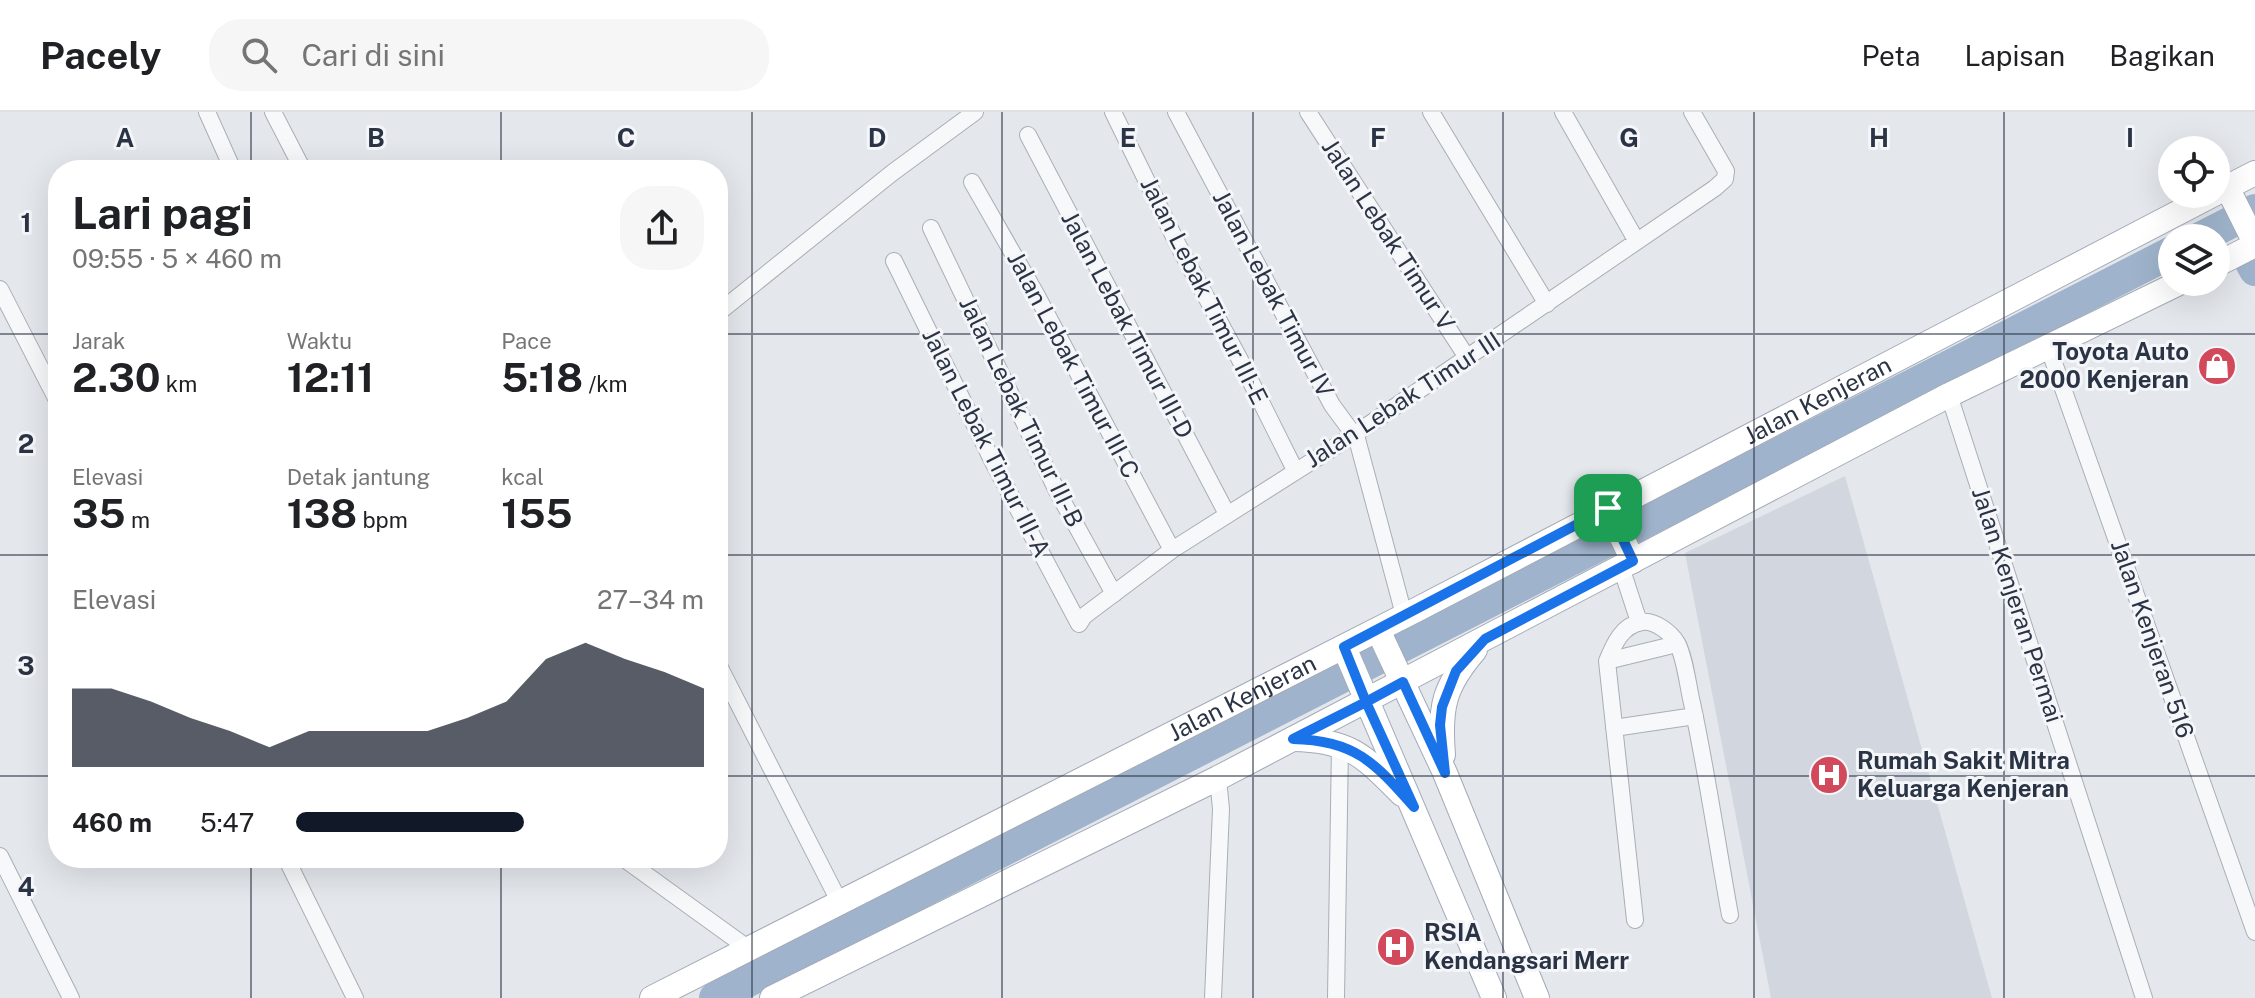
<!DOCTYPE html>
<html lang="id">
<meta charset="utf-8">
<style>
body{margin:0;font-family:"Public Sans",sans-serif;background:#f6f6f6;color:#202124;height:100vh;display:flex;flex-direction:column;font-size:30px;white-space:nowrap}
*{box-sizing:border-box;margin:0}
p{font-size:26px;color:#757577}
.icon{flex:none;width:44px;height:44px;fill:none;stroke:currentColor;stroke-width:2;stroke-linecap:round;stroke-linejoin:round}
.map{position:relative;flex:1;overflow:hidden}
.panel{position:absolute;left:48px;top:48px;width:680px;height:708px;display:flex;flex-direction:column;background:#fff;border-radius:32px;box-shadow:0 8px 32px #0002}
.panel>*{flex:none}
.controls{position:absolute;left:2158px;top:24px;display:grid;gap:16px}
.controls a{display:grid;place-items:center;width:72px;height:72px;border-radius:50%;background:#fff;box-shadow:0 8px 32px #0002;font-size:40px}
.pin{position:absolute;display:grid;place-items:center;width:68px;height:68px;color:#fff;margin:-34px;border-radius:16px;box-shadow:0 4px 12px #0006}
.round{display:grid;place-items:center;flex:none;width:84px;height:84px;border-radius:32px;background:#f6f6f6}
.summary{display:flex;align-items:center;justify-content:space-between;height:136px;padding:0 24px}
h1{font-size:44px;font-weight:700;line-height:60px}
.metrics{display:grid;grid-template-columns:repeat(3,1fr);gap:12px;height:136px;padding:8px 24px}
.metrics div{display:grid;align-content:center}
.metrics b{font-size:40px;font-weight:700}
.metrics small{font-size:22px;font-weight:400}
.metrics p{font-size:22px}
.chart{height:224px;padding:16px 24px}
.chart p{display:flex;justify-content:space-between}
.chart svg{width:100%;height:144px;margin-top:8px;fill:#111827;opacity:.7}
ul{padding:0 24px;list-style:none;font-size:26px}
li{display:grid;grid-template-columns:128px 96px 1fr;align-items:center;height:60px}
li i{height:20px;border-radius:10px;background:#111827}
header{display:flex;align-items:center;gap:48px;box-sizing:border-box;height:112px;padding:0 40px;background:#fff;border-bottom:2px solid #e0e0e0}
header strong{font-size:38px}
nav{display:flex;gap:44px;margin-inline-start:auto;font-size:28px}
.search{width:560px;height:72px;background:#f6f6f6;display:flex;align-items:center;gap:20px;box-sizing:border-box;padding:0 28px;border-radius:32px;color:#757577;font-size:30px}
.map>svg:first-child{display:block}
.built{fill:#d2d6de}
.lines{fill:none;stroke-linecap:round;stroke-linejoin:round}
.river{stroke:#9fb4cc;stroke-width:32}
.street-casing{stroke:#a9aeb7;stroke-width:18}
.primary-casing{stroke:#a3abb8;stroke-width:26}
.street{stroke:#f7f8fa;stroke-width:16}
.primary{stroke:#fff;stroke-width:24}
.route-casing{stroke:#fff;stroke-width:16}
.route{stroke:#1a73e8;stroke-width:10}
.grid{fill:none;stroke:#2b3445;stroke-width:2;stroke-opacity:0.55}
.labels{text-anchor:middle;stroke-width:6;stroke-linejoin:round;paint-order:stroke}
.street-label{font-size:24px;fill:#2b3445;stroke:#f4f6f9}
.poi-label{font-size:24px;font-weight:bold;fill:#2b3445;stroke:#f4f6f9;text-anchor:start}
.grid-label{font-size:26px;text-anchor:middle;font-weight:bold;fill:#2b3445;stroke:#f4f6f9;stroke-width:6;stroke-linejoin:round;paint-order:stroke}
</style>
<header>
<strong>Pacely</strong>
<div class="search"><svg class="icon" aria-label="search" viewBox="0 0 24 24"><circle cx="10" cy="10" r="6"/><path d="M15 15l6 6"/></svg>Cari di sini</div>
<nav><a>Peta</a><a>Lapisan</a><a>Bagikan</a></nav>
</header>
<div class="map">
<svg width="2255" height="886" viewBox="0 0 2255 886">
<rect width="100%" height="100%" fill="#e4e7ec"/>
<path class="built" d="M1845,364L1992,886H1771L1685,441Z"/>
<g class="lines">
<path class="river" d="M2200,126L2255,98
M2250,149L2255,158
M715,886L2172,140"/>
<g class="street-casing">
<path id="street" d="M207,0L233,58
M273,0L303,58
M1113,0L1178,133L1239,246L1295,358
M1176,0L1332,293L1357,327L1404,503
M1308,0L1468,247
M1431,0L1547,192
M1563,0L1636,128
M1028,23L1227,402
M972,70L1036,182L1172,438
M931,116L1057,379L1114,482
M894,149L993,350L1079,512L1084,504L1172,438L1355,322L1715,76L1725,67L1726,59L1692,0
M0,177L58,290
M718,201L892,61L975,0
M2048,234L2255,820
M1949,283L2144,886
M1621,455L1639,510
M1607,549L1677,532
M718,552L840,791
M1614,616L1695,604
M0,744L71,886
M286,746L355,886
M623,746L749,837
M1635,808L1607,549C1614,532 1622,513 1642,510C1655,508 1671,521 1677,531C1685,545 1688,575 1692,591C1707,661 1717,732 1730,803
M1213,886L1221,697L1218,666
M1336,886L1340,633"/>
</g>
<g class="primary-casing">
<g id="primary">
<path d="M2227,75L2255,131"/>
<path d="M2216,81L2255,61"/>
<path d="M2216,153L2255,133"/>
<path d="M1608,396L1633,449"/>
<path d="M1378,518L1445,661L1537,886"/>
<path d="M1344,535L1494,886"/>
<path d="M1293,627C1350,628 1364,644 1402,682"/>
<path d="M1443,643C1439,595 1444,574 1475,538"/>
<path id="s1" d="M652,886L1418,497L2214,82"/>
<path d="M772,886L1218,666L1949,283L2181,170"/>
</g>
</g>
<use href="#street" class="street"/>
<use href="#primary" class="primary"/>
</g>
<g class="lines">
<g class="route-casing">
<path id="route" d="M1608,396L1344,535L1366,590L1293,627C1355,628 1375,651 1414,695L1366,590L1403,570L1445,661L1440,613L1442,595L1456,559L1485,527L1633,449L1608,396"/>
</g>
<use href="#route" class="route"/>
</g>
<path class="grid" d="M251,0V58M501,0V58M752,0V886M1002,0V886M1253,0V886M1503,0V886M1754,0V886M2004,0V886M0,222H58M718,222H2255M0,443H58M718,443H2255M0,664H58M718,664H2255M251,746V886M501,746V886"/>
<defs>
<g id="shop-disc" transform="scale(2)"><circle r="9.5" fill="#d1495b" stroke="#f4f6f9"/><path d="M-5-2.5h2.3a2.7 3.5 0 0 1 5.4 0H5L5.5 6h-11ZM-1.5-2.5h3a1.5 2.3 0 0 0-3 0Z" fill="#fff"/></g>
<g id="hospital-disc" transform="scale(2)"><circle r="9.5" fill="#d1495b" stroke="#f4f6f9"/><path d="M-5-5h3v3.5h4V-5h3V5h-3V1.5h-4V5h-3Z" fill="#fff"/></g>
</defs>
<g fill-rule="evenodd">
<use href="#shop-disc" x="2217" y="254"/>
<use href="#hospital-disc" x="1829" y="663"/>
<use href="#hospital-disc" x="1396" y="835"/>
</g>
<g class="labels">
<g class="street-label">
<text transform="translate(1388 123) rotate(57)" y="8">Jalan Lebak Timur V</text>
<text transform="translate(1204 179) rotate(63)" y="8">Jalan Lebak Timur III-E</text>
<text transform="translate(1273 182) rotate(62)" y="8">Jalan Lebak Timur IV</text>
<text transform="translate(1127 213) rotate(62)" y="8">Jalan Lebak Timur III-D</text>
<text transform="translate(1073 253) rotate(62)" y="8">Jalan Lebak Timur III-C</text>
<text transform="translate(1403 288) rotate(-33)" y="8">Jalan Lebak Timur III</text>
<text dy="8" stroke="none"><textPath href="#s1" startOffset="1310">Jalan Kenjeran</textPath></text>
<text transform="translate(1021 300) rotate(64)" y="8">Jalan Lebak Timur III-B</text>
<text transform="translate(986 331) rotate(63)" y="8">Jalan Lebak Timur III-A</text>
<text transform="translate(2017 493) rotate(72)" y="8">Jalan Kenjeran Permai</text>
<text transform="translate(2152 527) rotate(71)" y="8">Jalan Kenjeran 516</text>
<text dy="8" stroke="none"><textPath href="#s1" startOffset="662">Jalan Kenjeran</textPath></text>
</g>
<g class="poi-label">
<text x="2189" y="248" text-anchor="end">Toyota Auto<tspan x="2189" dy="28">2000 Kenjeran</tspan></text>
<text x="1857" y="657">Rumah Sakit Mitra<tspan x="1857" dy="28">Keluarga Kenjeran</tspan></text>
<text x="1424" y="829">RSIA<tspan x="1424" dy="28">Kendangsari Merr</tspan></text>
</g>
</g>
<g class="grid-label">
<text x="125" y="35">A</text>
<text x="376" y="35">B</text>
<text x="626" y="35">C</text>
<text x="877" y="35">D</text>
<text x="1128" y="35">E</text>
<text x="1378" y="35">F</text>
<text x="1629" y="35">G</text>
<text x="1879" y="35">H</text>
<text x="2130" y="35">I</text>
<text x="26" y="120">1</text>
<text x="26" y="341">2</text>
<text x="26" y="563">3</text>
<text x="26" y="784">4</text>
</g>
</svg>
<div class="controls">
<a><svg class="icon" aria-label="locate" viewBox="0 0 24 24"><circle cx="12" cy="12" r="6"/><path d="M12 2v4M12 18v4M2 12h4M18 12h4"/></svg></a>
<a><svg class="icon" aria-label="layers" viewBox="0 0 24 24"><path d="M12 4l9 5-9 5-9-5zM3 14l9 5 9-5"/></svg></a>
</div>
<div class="pin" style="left:1608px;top:396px;background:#1e9e55"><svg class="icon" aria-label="arrive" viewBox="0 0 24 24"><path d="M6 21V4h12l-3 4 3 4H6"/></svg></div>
<section class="panel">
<div class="summary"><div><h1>Lari pagi</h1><p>09:55 · 5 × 460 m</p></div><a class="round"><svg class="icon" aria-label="share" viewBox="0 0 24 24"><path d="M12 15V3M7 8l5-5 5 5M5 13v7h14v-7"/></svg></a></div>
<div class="metrics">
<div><p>Jarak</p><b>2.30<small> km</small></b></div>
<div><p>Waktu</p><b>12:11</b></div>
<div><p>Pace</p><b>5:18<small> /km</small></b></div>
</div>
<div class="metrics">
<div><p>Elevasi</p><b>35<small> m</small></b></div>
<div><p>Detak jantung</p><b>138<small> bpm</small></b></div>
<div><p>kcal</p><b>155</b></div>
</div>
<div class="chart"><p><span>Elevasi</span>27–34 m</p>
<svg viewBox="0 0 160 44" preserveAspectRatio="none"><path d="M0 44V20L10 20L20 24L30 29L40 33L50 38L60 33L70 33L80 33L90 33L100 29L110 24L120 11L130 6L140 11L150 15L160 20V44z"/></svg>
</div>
<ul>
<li><b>460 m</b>5:47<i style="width:56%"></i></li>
</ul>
</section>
</div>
